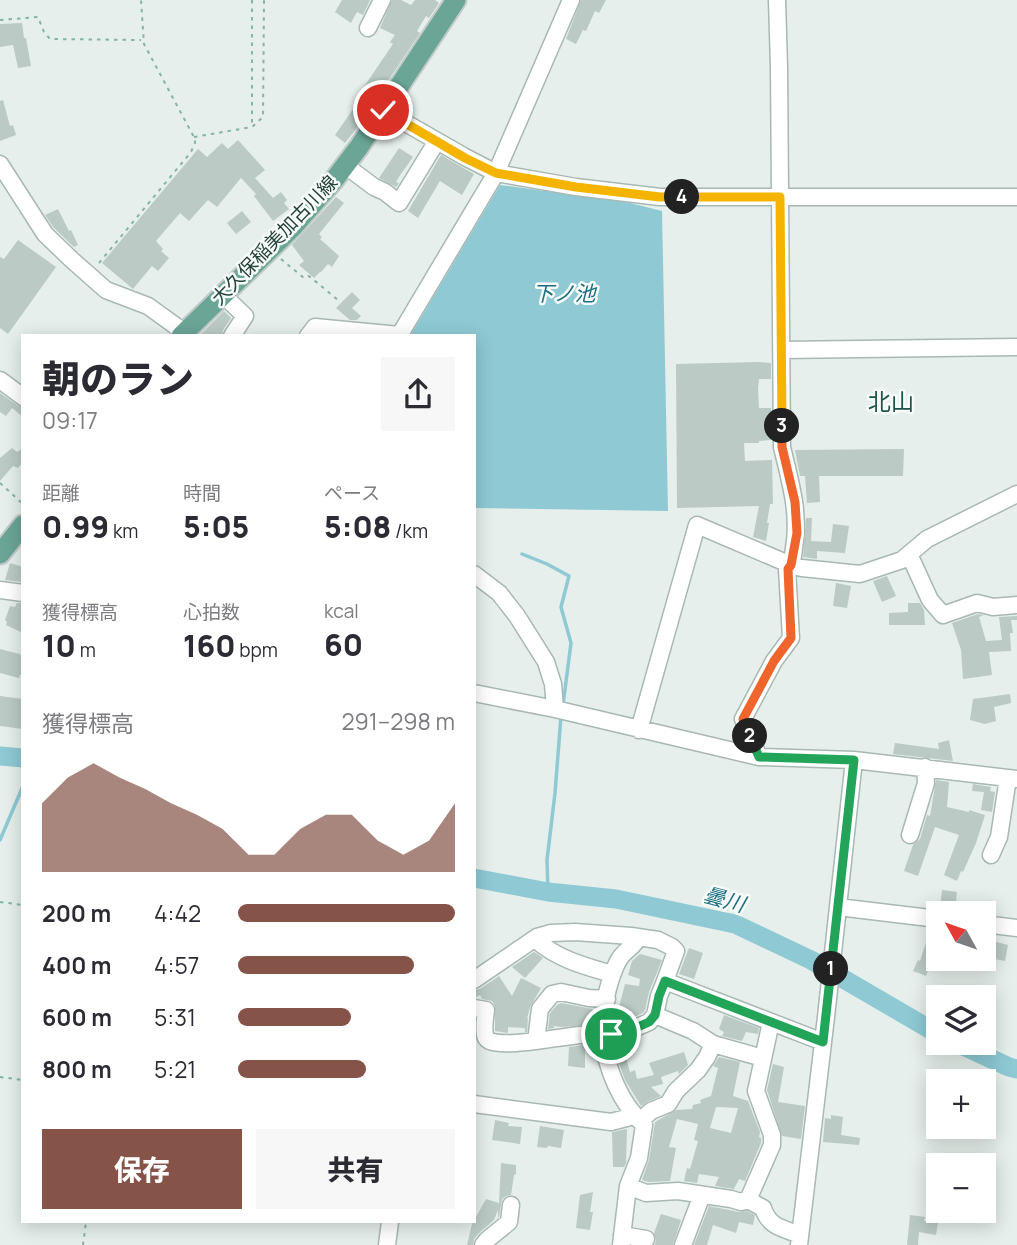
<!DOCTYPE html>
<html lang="ja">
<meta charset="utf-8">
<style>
body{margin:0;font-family:Manrope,"Noto Sans JP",sans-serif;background:#f7f7f7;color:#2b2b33;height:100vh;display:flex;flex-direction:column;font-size:26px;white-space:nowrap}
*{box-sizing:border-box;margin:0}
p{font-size:23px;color:#7c7c81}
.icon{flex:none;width:38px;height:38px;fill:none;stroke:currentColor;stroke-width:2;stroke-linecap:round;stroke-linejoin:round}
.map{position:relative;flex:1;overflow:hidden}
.drawer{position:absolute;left:21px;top:334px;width:455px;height:889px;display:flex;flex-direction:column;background:#fff;border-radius:0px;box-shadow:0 4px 18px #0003}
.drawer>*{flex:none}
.needle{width:46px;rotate:310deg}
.fabs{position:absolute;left:926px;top:901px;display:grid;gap:14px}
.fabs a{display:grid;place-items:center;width:70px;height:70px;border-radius:0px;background:#fff;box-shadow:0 4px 18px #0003;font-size:35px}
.pin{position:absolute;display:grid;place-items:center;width:60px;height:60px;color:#fff;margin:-30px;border:4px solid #fff;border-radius:50%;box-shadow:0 2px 7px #0007}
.km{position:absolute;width:35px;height:35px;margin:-18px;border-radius:50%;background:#222;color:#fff;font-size:19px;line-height:35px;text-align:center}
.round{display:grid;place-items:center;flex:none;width:74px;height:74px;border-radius:0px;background:#f7f7f7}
.overview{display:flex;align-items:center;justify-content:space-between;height:119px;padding:0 21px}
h1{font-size:38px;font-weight:800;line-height:52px}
.figures{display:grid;grid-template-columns:repeat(3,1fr);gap:10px;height:119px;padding:7px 21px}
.figures div{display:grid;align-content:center}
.figures b{font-size:30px;font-weight:800}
.figures small{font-size:19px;font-weight:400}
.figures p{font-size:19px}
.chart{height:196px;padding:14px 21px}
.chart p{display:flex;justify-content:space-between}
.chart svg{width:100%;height:126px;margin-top:7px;fill:#855347;opacity:.7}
.button{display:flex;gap:14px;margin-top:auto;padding:14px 21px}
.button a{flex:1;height:80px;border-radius:0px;background:#855347;color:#fff;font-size:28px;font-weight:800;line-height:80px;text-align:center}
.button a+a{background:#f7f7f7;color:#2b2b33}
ul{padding:0 21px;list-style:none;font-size:23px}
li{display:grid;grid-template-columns:112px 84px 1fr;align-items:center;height:52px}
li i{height:18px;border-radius:9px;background:#855347}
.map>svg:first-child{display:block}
.water{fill:#8ec9d4}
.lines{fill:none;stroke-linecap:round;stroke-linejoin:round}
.stream{stroke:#8ec9d4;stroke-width:3.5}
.river{stroke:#8ec9d4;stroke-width:19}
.building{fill:#bbcac4;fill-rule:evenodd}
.minor-casing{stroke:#a8b8b2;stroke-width:19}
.major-casing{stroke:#c2cac8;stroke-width:23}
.path{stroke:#86b3a5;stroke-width:2;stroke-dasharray:3.5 5;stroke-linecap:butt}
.minor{stroke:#fff;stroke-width:16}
.major{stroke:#6aa596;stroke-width:19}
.split-1-casing{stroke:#fff;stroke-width:14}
.split-2-casing{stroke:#fff;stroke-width:14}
.split-3-casing{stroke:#fff;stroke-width:14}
.split-4-casing{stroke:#fff;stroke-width:14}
.split-5-casing{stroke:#fff;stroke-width:14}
.split-1{stroke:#22a559;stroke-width:9}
.split-2{stroke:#22a559;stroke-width:9}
.split-3{stroke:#f0652b;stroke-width:9}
.split-4{stroke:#f5b400;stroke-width:9}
.split-5{stroke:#f5b400;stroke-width:9}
.labels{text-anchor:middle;stroke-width:5;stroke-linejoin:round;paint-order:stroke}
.street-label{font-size:19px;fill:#24423a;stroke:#f7fbf9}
.water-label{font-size:21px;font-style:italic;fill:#1c6f80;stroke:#f7fbf9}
.quarter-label{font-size:23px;fill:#1f5548;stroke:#f7fbf9}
</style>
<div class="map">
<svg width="1017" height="1245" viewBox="0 0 1017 1245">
<rect width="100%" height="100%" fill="#e6efeb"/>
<path class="water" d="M500,185L622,201L662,211L668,511L474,508V336H410Z"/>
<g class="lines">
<path class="stream" d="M522,554L547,564L569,576L561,607L571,643L563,705
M0,840L23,786
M548,892L547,860L555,793L561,716"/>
<path class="river" d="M0,756L23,758
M474,878L548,892L616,899L735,924L811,960L938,1034
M957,1043L1009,1067L1017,1069"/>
</g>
<path class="building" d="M342,0H370L363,15L357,12L351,23L335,12Z
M392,0H401L411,5L415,0H435L439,3L429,18L426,16L417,31L420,33L369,109L359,102L356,120L360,124L345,143L335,135L358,102L357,101L359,94L393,44L390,42L395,35L380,28Z
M581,0H606L599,13L595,11L586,31L583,30L576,44L566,39Z
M22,23L24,38H26L31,66L18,68L13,45L0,47V24Z
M3,100L10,126L13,125L16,135L0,141V101Z
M238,140L265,170L255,178L273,198L281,192L287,200L284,203L289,209L273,221L254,196L256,194L241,178L217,207L208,200L189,221L180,213L156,241L163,249L161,251L169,258L158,271L152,266L133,289L102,263L198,149L207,157L222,143L228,149Z
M399,148L413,157L399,177L396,182L399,183L396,187L379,178Z
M441,155L474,174L462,195L440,181L418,218L408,211Z
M336,197L344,203L319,234L322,237L320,239L339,256L332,267L328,264L321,272H320L314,278L299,265L304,261L292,245Z
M58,209L69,231L71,230L78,245L74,247L53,227L45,215Z
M242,211L251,222L236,234L227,223Z
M18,240L56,267L8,334L0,328V257L4,259Z
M352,292L360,300L352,308L361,316L357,320H350L336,308Z
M224,311L231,318L223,330L222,336H199Z
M758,362L771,363V379H759L758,388L759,408H771V440L759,441V443H744L745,461L772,460L773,504H770L767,523H769L766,541L753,537L759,506L677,508L676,364Z
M0,393L17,405L23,407V417L12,408L6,416L0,412Z
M12,448L17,452L23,448V462L18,468L13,466L0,481V458Z
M904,449L903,476H819L820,502L807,503L805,476H800L795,450Z
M806,518H812L811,541L831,542L833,524L849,526L845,553L817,551V559L803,557Z
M10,563L23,567L22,582L5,580Z
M887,576L896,596L882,602L873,581Z
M836,583L851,586L847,608L833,606Z
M17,603H23V633L6,625L7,622L5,620L10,606L15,607Z
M908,603H920L924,610L925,625H889V613L908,612Z
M978,614L984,615L979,617L986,641L1002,640L999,617L1017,616V620H1011L1013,633H1010L1011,651L989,652L992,675L963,679L961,650L952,623Z
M0,649L23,655V675H20L19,678L0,673Z
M1010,694L1011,703L994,707L996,721L985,724L970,720L973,699Z
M0,696L23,699V729L0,726Z
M949,740L953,761L893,754L895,743L939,749L938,743Z
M936,780L949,782L947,807L969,812V810L985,815L976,843L963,872L961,871L957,881L944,875L959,835L935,827L918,876L904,871L913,845L920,839L927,815L930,816Z
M973,784L991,787L990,791L995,792L992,812L981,810L984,792L972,791Z
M942,890L957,892L955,911L940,909Z
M928,936L938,939V946L926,976L913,971L918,960L920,961Z
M993,941L1008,945L1005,961L990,958Z
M689,948L703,953L694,979L679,974Z
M534,952L543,958L525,978L512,967Z
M640,954L662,960L649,992L645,1010L643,1013L634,1017L632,1011L623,1014L619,1007L625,984L639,986L640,979L628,975L632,961Z
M499,976L512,996L521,978L541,988L530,1007L527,1019L528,1018L527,1032H525V1028L508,1027V1033L495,1031V1006L492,1001L482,999L480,995L474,998V990L480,989Z
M561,1003L593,1009L591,1025L561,1027L554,1026V1028L548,1029L550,1013L557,1005Z
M724,1015L759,1028L758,1034L746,1032L742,1041L722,1036L724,1032L719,1029Z
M622,1043L630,1072L635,1070L637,1079L654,1075L649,1063L684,1052L688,1065L679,1074L678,1071L661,1077L663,1084L651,1087L661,1096L647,1102L641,1106L625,1080L617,1058L614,1046Z
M583,1045L593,1046V1048L585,1051V1068L568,1066L569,1047Z
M719,1057L740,1062L733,1096L748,1101L760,1132L759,1137L761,1138V1143L745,1181L739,1179L734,1189L715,1186L719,1177L699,1174L697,1183L684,1181L687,1168L690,1169L698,1141L694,1140L698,1124L677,1119L669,1147L676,1148L670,1181L648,1182L642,1180L649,1160L655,1122L676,1110L692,1109L693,1105L701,1103L700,1100L711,1096L718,1068L713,1066ZM716,1107L738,1108L731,1133L710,1128Z
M773,1064L784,1067L778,1102L805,1106L801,1139L782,1136L767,1090Z
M831,1115L843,1117L841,1135L860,1138L859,1145L823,1142L825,1118L831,1119Z
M495,1120L509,1123L508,1126L522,1127L520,1144L492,1140Z
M540,1126L564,1130L561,1148L548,1146L547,1148L537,1147Z
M627,1129L626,1163L624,1167H613L612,1132Z
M501,1163L516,1165V1174L514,1175L511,1195L506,1196L502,1199L499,1217H498V1210L494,1220L479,1233L474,1239L473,1245H467L472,1224L486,1199L499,1203Z
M593,1192L590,1212H593L590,1230L576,1228L580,1195Z
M709,1206L739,1212L747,1211L755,1215L753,1225L739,1222L736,1233L713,1225L707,1245H694Z
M661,1214L681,1220L673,1245H655L656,1240L654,1233Z
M910,1215L925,1217L924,1221L938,1223L936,1235L919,1232L918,1245H907Z"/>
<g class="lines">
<g class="minor-casing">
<path id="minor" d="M368,28L382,0
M383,110L465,157L496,173L576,187L660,197H1017
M0,164L45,234L72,260L106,290L148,306L184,332
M346,166L374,187L385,192L399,203L437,141
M223,295L245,316L232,336
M308,336L315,327L399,335
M399,336L496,173L571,0
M781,350L1017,347
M0,380L23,397
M909,554L930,600L943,615L977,603L993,607L1017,605
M474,574L499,593L517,616L546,662L553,684L555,709
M0,590L23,593
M474,693L555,709L759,757L854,760L1017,779
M639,730L697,525L791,565L802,568L860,574L902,560L927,539L1017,494
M759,757L743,719L774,661L791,638L787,569C793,563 793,556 794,548C800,513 790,481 782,447L779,67L777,0
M910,835L926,783L925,767
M991,855L999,837L1008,778
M838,907L938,919
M984,924L1017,928
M535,939C557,959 584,966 612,974
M474,980L537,937L551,933L575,932L631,936L658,940L672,947L676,951L665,981L823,1042
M474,1008L486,1010C485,1017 483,1032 486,1038C493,1051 565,1036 580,1035C587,1034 595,1036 602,1037C607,1069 620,1103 644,1125L639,1158L628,1186L621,1245
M655,1015L693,1031L713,1044L763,1058
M611,1034L613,1016C609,1013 608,1013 606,1007C604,996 614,967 620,958C626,949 635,947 638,937
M604,1036L640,1026L649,1022L655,1015L659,996L665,981
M536,1041L540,1009L552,994L561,992L589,998L607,999
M474,1104L611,1122L634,1116
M640,1121L651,1111L668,1104L676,1091L698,1070L707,1057L713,1044
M628,1186L646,1193L678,1191L731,1199L741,1202L748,1200L763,1208C769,1227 782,1228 800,1235
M748,1200L772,1145V1135L756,1091L771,1022
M622,1235L646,1239
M387,1245L390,1222
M483,1245L487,1240L509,1222L511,1205
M683,1245L702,1195
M799,1245L826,1017L854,760"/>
</g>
<g class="major-casing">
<path id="major" d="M181,336L293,227L334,180L359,147L456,0
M0,554L23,525"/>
</g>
<path class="path" d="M252,0V125
M0,20L38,17L44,32L50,39L141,40
M194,137L252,127L263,117L264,0
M281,259L304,278L309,276L338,300
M99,263L191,152L195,143V139L144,44L141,0
M0,483L23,504
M0,902L23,905
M0,1077L23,1080
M83,1245L86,1222"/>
<use href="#minor" class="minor"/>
<use href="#major" class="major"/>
</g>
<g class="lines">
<g class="split-1-casing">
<path id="split-1" d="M611,1034L640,1026L649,1022L655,1015L659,996L665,981L823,1042L831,969"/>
</g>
<g class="split-2-casing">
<path id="split-2" d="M750,736L759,757L854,760L831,969"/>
</g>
<g class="split-3-casing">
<path id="split-3" d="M750,736L743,719L774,661L791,638L788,569L791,565L797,533L795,502L782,447V426"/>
</g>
<g class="split-4-casing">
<path id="split-4" d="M682,197H780L782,426"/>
</g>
<g class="split-5-casing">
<path id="split-5" d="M383,110L465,158L496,173L576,187L660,197H682"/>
</g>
<use href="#split-1" class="split-1"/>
<use href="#split-2" class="split-2"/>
<use href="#split-3" class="split-3"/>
<use href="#split-4" class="split-4"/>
<use href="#split-5" class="split-5"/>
</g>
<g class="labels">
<g class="street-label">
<text transform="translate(274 240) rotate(-46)" y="7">大久保稲美加古川線</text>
</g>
<g class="water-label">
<text x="564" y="301">下ノ池</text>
<text transform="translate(724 900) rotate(15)" y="7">曇川</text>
</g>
<g class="quarter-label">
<text x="891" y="410">北山</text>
</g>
</g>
</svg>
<div class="fabs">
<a><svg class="needle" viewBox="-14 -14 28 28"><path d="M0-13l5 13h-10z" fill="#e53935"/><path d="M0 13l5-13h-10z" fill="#7c7c81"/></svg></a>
<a><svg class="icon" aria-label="layers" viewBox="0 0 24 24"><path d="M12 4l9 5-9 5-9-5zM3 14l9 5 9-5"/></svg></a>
<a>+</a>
<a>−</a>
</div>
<div class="pin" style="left:611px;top:1034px;background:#1e9e55"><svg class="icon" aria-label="arrive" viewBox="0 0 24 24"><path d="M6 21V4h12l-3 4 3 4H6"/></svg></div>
<div class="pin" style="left:383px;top:110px;background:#d93025"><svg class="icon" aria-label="check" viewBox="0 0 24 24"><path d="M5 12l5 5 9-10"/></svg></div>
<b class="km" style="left:831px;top:969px">1</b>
<b class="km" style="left:750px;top:736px">2</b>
<b class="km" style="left:782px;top:426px">3</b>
<b class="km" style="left:682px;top:197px">4</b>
<section class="drawer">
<div class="overview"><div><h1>朝のラン</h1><p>09:17</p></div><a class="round"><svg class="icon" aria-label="share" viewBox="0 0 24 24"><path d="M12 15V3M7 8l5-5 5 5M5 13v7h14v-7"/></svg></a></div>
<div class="figures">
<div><p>距離</p><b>0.99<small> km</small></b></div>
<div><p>時間</p><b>5:05</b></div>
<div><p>ペース</p><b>5:08<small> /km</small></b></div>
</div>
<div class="figures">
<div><p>獲得標高</p><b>10<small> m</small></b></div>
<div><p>心拍数</p><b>160<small> bpm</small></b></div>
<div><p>kcal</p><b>60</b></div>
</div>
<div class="chart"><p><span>獲得標高</span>291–298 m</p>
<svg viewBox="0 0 160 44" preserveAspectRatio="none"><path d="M0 44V20L10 11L20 6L30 11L40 15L50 20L60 24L70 29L80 38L90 38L100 29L110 24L120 24L130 33L140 38L150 33L160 20V44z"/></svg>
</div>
<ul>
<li><b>200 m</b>4:42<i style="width:100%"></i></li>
<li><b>400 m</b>4:57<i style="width:81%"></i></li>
<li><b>600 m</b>5:31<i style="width:52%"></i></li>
<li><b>800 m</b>5:21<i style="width:59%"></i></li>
</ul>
<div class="button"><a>保存</a><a>共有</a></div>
</section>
</div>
